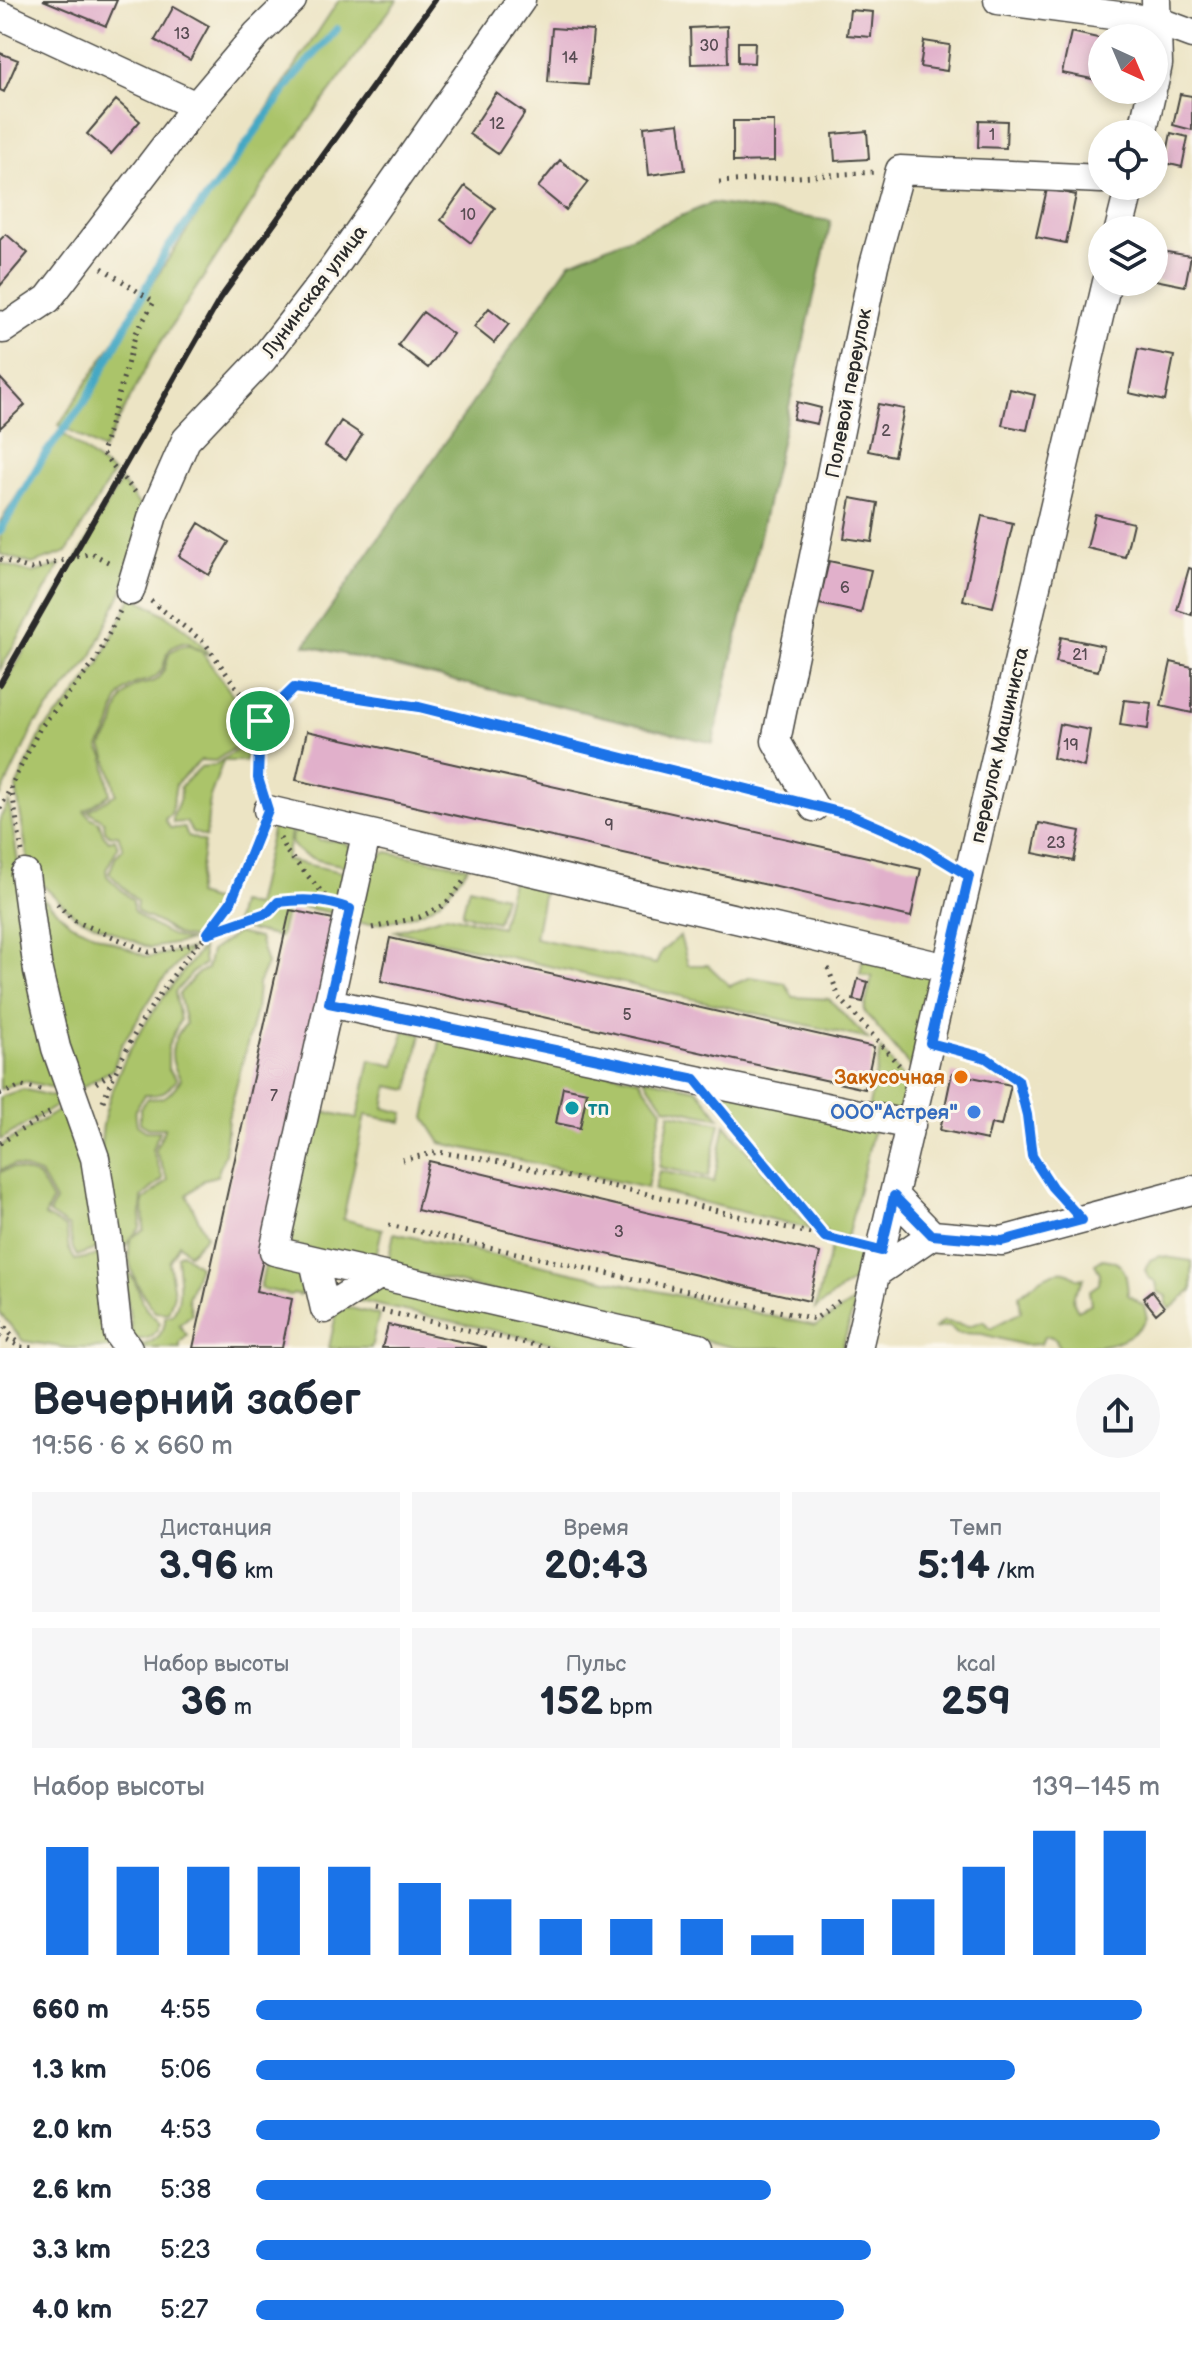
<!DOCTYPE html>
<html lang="ru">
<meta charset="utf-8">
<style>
body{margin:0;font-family:"Balsamiq Sans",sans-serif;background:#f6f6f7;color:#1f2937;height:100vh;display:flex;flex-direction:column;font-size:30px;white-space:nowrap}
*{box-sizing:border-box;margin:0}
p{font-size:26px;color:#747a83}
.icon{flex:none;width:44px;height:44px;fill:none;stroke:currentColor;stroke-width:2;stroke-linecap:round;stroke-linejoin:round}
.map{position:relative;height:1348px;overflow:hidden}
.drawer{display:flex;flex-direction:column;background:#fff;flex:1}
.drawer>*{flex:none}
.needle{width:52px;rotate:136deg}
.tools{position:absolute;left:1088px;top:24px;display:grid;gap:16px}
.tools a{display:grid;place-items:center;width:80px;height:80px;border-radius:50%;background:#fff;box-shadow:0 4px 12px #0003;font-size:40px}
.pin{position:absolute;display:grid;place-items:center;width:68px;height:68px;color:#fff;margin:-34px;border:4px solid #fff;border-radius:50%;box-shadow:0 2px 8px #0007}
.round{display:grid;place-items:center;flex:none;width:84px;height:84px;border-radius:42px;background:#f6f6f7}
.headline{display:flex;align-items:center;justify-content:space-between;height:136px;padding:0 32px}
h1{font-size:44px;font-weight:800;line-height:60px}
.metrics{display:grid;grid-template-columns:repeat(3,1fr);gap:12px;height:136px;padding:8px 32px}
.metrics div{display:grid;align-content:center;border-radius:0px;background:#f6f6f7;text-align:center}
.metrics b{font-size:40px;font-weight:800}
.metrics small{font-size:22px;font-weight:400}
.metrics p{font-size:22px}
.chart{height:224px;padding:16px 32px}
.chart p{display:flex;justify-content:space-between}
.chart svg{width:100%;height:144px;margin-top:8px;stroke:#1a73e8;stroke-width:6}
ul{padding:0 32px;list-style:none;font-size:26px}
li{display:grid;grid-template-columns:128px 96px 1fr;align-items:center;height:60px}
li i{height:20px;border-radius:10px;background:#1a73e8}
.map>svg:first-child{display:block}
.green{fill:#abc46a;stroke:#6b784a;stroke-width:2}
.forest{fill:#88aa5e;stroke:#5a6a44;stroke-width:2}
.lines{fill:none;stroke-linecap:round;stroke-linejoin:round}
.stream{stroke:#44a8c4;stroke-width:8}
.building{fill:#e1b0cb}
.minor-casing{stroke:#484742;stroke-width:31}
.path{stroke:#484742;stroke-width:5;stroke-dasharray:2 6;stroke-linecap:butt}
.minor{stroke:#fff;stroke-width:28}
.rail{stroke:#2b2b2b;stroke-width:6}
.route-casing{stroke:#fff;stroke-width:16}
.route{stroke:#1a73e8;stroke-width:10}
.food-dot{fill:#e8710a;stroke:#fbf7ec;stroke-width:3}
.culture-dot{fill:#0f9aa8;stroke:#fbf7ec;stroke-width:3}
.shop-dot{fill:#3f7fe0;stroke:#fbf7ec;stroke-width:3}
.labels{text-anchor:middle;stroke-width:6;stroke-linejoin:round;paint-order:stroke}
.number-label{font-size:16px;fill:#584c53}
.street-label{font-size:20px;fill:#2b2b2b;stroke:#fbf7ec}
.food-label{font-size:20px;font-weight:bold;fill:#c56008;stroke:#fbf7ec;text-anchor:end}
.culture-label{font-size:20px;font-weight:bold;fill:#0d838f;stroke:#fbf7ec;text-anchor:start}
.shop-label{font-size:20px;font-weight:bold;fill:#366cbe;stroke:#fbf7ec;text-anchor:end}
</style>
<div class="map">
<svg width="1192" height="1348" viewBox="0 0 1192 1348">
<rect width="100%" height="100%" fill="#fbf7ec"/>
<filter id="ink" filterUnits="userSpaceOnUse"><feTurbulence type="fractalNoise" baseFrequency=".0125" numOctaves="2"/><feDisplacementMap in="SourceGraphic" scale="16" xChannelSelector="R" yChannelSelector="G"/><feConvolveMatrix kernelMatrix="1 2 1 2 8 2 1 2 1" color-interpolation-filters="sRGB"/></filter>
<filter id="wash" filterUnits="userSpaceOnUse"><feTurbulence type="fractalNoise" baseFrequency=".006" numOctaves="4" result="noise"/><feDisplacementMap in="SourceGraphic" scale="32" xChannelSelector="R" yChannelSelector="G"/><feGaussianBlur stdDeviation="1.8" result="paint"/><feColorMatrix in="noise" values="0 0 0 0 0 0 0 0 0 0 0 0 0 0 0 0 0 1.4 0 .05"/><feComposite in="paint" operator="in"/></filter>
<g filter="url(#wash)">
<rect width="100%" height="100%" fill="#ece4c4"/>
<path class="green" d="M339,0H397L275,167L154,353L103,450L59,425Z
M59,431L113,473L67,552L32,564L0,554V522Z
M121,481L146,514L123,589L90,660L35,724L0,797V693Z
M0,563L32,573L60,565L0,670Z
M132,596C159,610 193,629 209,655L187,642C157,647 172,664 155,677C148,682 138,681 131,686C116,695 115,710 111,725C109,732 102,740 99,748L104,756L110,794L84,811L90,817L99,822L103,834L109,841L115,839L118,847L106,870L107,876L133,901V910C143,921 175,940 191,941L150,948L75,916L30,873L16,787L43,730L70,702L99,664Z
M188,645L201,651L239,704L246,736L241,743L215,761L201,760L176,784L171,814L165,819L170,828H184L188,836L204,842L196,895L219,902L216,912L192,938C174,938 168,926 153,920C145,916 142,916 136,909L137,901L109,873L116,856L123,849L118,835L110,836L105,831L104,821L88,811L116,794C114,785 106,753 102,747C105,739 112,732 114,725C117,711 120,696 134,687C141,683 152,684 157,679C174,664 158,650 188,645Z
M251,740L245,761H223L210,797L206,837L192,832L186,822L173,823C171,810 184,800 180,787L201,767L215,765Z
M9,802L34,972L67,1091L24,1081L0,1089V818Z
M275,817L293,821L286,860L351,874L342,915L288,904L280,937L234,927L239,903L255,906Z
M301,831L313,833L319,840L341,841L351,847V868C331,861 301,862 291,842L293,833Z
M387,852L468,867C459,878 450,892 440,901C420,917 380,926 356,923L374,860Z
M513,877L545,885L535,938L656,964L662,951L680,936L688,965H708L730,986L751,977L785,983L793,997L829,999L868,1039L395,931L447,915L501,927Z
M469,887L504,896L497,922L462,914Z
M32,888L71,924L147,957L191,949L161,982L121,1046L113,1069L76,1091Z
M237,933L259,938L267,964L258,984L256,1010L228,1118L225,1153L217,1176L205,1179L187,1195L206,1236L189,1254L179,1244L169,1262L174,1294L168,1313L155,1312C139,1290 123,1264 131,1237L125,1247L115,1245C111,1217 102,1188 101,1160C97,1080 154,1006 202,948L204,965L194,971L175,992L180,1020L168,1046V1069L177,1079C166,1092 162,1096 145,1095L135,1110L137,1125L146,1131H160L152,1149L163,1179L142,1197L140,1228L132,1237L144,1230L143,1201L168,1180L155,1150L165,1128H148L140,1123V1109L148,1098C166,1101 171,1093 181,1079C167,1060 170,1040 186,1024L179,994L198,973L207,969L211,951Z
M863,958L940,975L917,1075L864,1011L872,977L860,974Z
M404,1030L421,1034L409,1090L388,1086L384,1108L404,1113L402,1122L365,1115L343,1219L382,1229L374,1265L284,1243L313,1109L357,1119L370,1060L395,1066Z
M441,1036L639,1079L662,1110L647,1188L441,1143L425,1118Z
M881,1049L912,1091L906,1119L868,1110Z
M644,1078L697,1089L720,1118L665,1107Z
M706,1086L875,1123L847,1238L827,1233Z
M23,1089L66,1100L0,1140V1097Z
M69,1104L101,1247L77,1256L73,1249L69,1227L49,1214L55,1201L40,1174L14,1165L0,1170V1146Z
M670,1113L720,1123L708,1177L659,1167Z
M725,1124L811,1229L654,1190L659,1171L714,1182Z
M13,1168L38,1176L52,1201L45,1216L66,1228L69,1249L75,1260L94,1256L103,1250L121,1348H68L23,1341L0,1313V1172Z
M394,1233L816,1326L856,1300L842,1348H736L387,1266Z
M832,1244L873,1254L870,1268L815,1309Z
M182,1253L199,1266L188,1298L192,1314L179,1325L187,1335L180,1343V1348H135C151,1343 166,1337 165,1317L172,1315C184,1299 178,1275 177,1256Z
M268,1253L302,1262L308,1283L299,1295L294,1293L290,1295L260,1288Z
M1159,1256L1192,1261V1290L1170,1309L1166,1304L1167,1296L1158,1292L1156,1282L1148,1277L1145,1270L1150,1260Z
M1103,1259C1126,1261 1127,1275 1128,1295L1144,1306L1147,1318C1129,1348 1090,1348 1059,1348L1056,1339L1049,1336L1044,1337L1041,1344L1024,1345L982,1334L957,1333L949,1326L933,1329L943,1321L969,1326L983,1321L991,1328L1021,1312L1019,1296C1029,1287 1052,1268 1066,1272C1075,1275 1075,1280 1084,1278C1078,1292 1067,1294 1078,1310L1091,1304L1089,1291L1099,1284L1100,1273L1095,1264Z
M122,1264L134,1280L146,1309L160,1323C154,1338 149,1340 133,1339Z
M380,1280L678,1348H574L350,1299Z
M338,1305L379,1315L371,1348H329Z"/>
<path class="forest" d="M712,203L831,221L713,743L305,645L570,262Z"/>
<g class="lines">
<path class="stream" d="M0,531L44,456L87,399L167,249L225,174L296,75L337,29"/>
</g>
<g id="blocks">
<path class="building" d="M43,0H117L106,26Z
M174,6L209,26L190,60L155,40Z
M850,10L873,12L871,37L847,35Z
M727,26L728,63L691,64L690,28Z
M552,28L593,31L588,85L548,82Z
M1071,32L1102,39V81L1062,73Z
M924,41L950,45L947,71L920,67Z
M738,42H755L754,63L738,62Z
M0,53L18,60L4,92L0,90Z
M496,93L525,113L498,154L469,134Z
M1180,94L1192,96V130L1173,125Z
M116,100L140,121L111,154L87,134Z
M979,120L1007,121L1006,148L978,147Z
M733,121H774V161L733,162Z
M679,123L685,170L649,175L644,127Z
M867,131L869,159L835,161L833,134Z
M1171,133L1188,137L1182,167L1165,163Z
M560,160L588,182L566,210L538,187Z
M465,186L495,208L471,243L441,220Z
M1047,189L1076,195L1066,243L1036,237Z
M6,234L28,253L0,286V240Z
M1161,251L1191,256L1185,286L1155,280Z
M489,308L509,324L494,343L474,327Z
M423,312L453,334L428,368L398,345Z
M1138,349L1174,356L1165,401L1129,393Z
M0,378L25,405L0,428Z
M1010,389L1035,395L1027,430L1002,425Z
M797,402L821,408L817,424L793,419Z
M878,404L904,409L894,456L868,451Z
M341,421L362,435L346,460L325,446Z
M851,498L878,503L872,542L844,538Z
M1095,514L1133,523L1125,557L1087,548Z
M982,516L1013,523L993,607L963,600Z
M199,523L229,542L209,575L179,556Z
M829,561L871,570L861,613L819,604Z
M1189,568L1192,569V615L1177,610Z
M1061,637L1104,646L1098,671L1056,662Z
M1171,662L1192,667V713L1161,706Z
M1124,700L1151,703L1148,729L1120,725Z
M1059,724L1090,730L1084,767L1053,758Z
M307,731L921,869L911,917L296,780Z
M1039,823L1080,831L1074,861L1033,853Z
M290,910L338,920L256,1291L292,1299L282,1348H193Z
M390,938L874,1047L865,1089L381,981Z
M858,979L868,982L863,1002L853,1000Z
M952,1073L1011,1085L1001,1126L991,1124L987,1140L940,1130Z
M563,1087L587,1092L580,1128L556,1123Z
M429,1161L820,1253L809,1301L417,1210Z
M1152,1291L1164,1307L1156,1314L1143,1298Z
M388,1325L486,1347V1348H382Z"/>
</g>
</g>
<g filter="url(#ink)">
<use href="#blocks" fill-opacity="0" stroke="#484742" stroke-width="2"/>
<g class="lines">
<g class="minor-casing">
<path id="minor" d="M998,0L1157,21L1192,34
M0,15L196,106
M1154,83L1158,64L1156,0
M1142,134L1152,90
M1119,230L1130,186
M0,325L3,329L48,299L196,106L257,34L292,0
M130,591L153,515L186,440L263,359L332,270L521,0
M814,807L776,741L874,265L900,170L1102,179
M268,810L947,968
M366,835L274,1251L699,1348
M25,874L38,971L56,1048L95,1158L108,1242L118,1334L128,1348
M329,1003L911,1125
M894,1196L932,1235
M314,1261L325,1309L379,1275
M876,1273L932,1235L1002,1241L1192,1190
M858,1348L1107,282"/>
</g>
<path class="path" d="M719,182L875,172
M102,268L154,302L136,333L102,453L135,492
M0,559L31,569L91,553L112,564
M151,601L205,643L260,721
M261,787L258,778L260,721L294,688L419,707L657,765L781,798
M0,809L11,787
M837,812C876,821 913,842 947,863
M280,838L286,851L328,899
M22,852L11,786L40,728L95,662L120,611
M57,904L73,920L149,952L200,943L231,902L259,834
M372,928L420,917L446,904L463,882
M209,933L269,912L278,902L327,901
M828,968L839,997L899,1065
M954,1049L986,1058L1018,1080L1027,1115L1032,1156L1062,1199
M96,1083L114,1071
M0,1094L22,1086L45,1091
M103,1101C129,1037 155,996 199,943
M721,1112L824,1237
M0,1143L54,1110
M402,1160L438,1152L490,1160L648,1194L858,1245
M389,1225L815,1319L843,1298
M374,1309L548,1348
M0,1321L18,1343
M0,1336L21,1347L35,1348"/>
<use href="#minor" class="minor"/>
<path class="rail" d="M0,684L220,299L435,0"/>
</g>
</g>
<g class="lines" filter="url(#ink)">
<g class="route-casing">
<path id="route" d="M294,688L419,707L851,815L913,842L969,876L930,1043L986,1058L1018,1080L1027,1115L1032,1156L1052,1187L1082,1220L1002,1241L932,1235L894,1196L881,1251L825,1237L695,1079L329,1003L350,909C325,899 303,899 278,902L269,912L208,933L231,902L268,810L258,778L260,721Z"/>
</g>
<use href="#route" class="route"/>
</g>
<circle class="food-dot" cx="961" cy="1077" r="8"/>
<circle class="culture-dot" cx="572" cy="1108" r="8"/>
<circle class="shop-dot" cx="974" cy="1112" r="8"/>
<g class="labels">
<g class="number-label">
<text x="182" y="39">13</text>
<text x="709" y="51">30</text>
<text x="570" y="63">14</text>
<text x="497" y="129">12</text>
<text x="992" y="140">1</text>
<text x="468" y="220">10</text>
<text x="886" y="436">2</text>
<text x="845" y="593">6</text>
<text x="1080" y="660">21</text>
<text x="1071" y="750">19</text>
<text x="609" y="830">9</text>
<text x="1056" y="848">23</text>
<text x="627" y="1020">5</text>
<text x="274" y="1101">7</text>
<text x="619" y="1237">3</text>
</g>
<g class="street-label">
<text transform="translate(314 291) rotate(-53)" y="7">Лунинская улица</text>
<text transform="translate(848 393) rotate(-79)" y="7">Полевой переулок</text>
<text transform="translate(999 745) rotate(-77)" y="7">переулок Машиниста</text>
</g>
<g class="food-label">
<text x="945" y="1084">Закусочная</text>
</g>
<g class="culture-label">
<text x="588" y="1115">тп</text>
</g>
<g class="shop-label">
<text x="958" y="1119">ООО"Астрея"</text>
</g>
</g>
</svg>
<div class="tools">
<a><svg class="needle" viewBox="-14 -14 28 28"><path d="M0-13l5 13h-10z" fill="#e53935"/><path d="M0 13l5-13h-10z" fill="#747a83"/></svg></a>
<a><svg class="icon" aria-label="locate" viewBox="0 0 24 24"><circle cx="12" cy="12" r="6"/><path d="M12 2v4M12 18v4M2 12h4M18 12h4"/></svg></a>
<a><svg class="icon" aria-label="layers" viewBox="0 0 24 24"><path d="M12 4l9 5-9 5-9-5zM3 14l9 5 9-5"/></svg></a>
</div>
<div class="pin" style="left:260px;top:721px;background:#1e9e55"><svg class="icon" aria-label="arrive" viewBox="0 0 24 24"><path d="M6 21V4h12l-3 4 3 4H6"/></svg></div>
</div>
<section class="drawer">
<div class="headline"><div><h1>Вечерний забег</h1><p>19:56 · 6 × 660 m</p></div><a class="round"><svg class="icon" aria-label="share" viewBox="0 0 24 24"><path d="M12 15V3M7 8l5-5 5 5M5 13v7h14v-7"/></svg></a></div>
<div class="metrics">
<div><p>Дистанция</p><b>3.96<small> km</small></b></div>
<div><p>Время</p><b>20:43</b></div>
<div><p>Темп</p><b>5:14<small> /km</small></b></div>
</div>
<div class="metrics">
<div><p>Набор высоты</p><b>36<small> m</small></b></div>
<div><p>Пульс</p><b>152<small> bpm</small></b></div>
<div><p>kcal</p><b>259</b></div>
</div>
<div class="chart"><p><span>Набор высоты</span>139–145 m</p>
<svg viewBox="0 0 160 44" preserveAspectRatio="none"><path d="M5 44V11M15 44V17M25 44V17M35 44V17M45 44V17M55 44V22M65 44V27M75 44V33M85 44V33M95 44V33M105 44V38M115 44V33M125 44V27M135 44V17M145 44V6M155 44V6"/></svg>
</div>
<ul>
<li><b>660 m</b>4:55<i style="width:98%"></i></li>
<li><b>1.3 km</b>5:06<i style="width:84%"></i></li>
<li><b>2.0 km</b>4:53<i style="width:100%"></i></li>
<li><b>2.6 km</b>5:38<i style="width:57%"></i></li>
<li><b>3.3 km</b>5:23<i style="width:68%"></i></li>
<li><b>4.0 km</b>5:27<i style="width:65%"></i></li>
</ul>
</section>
